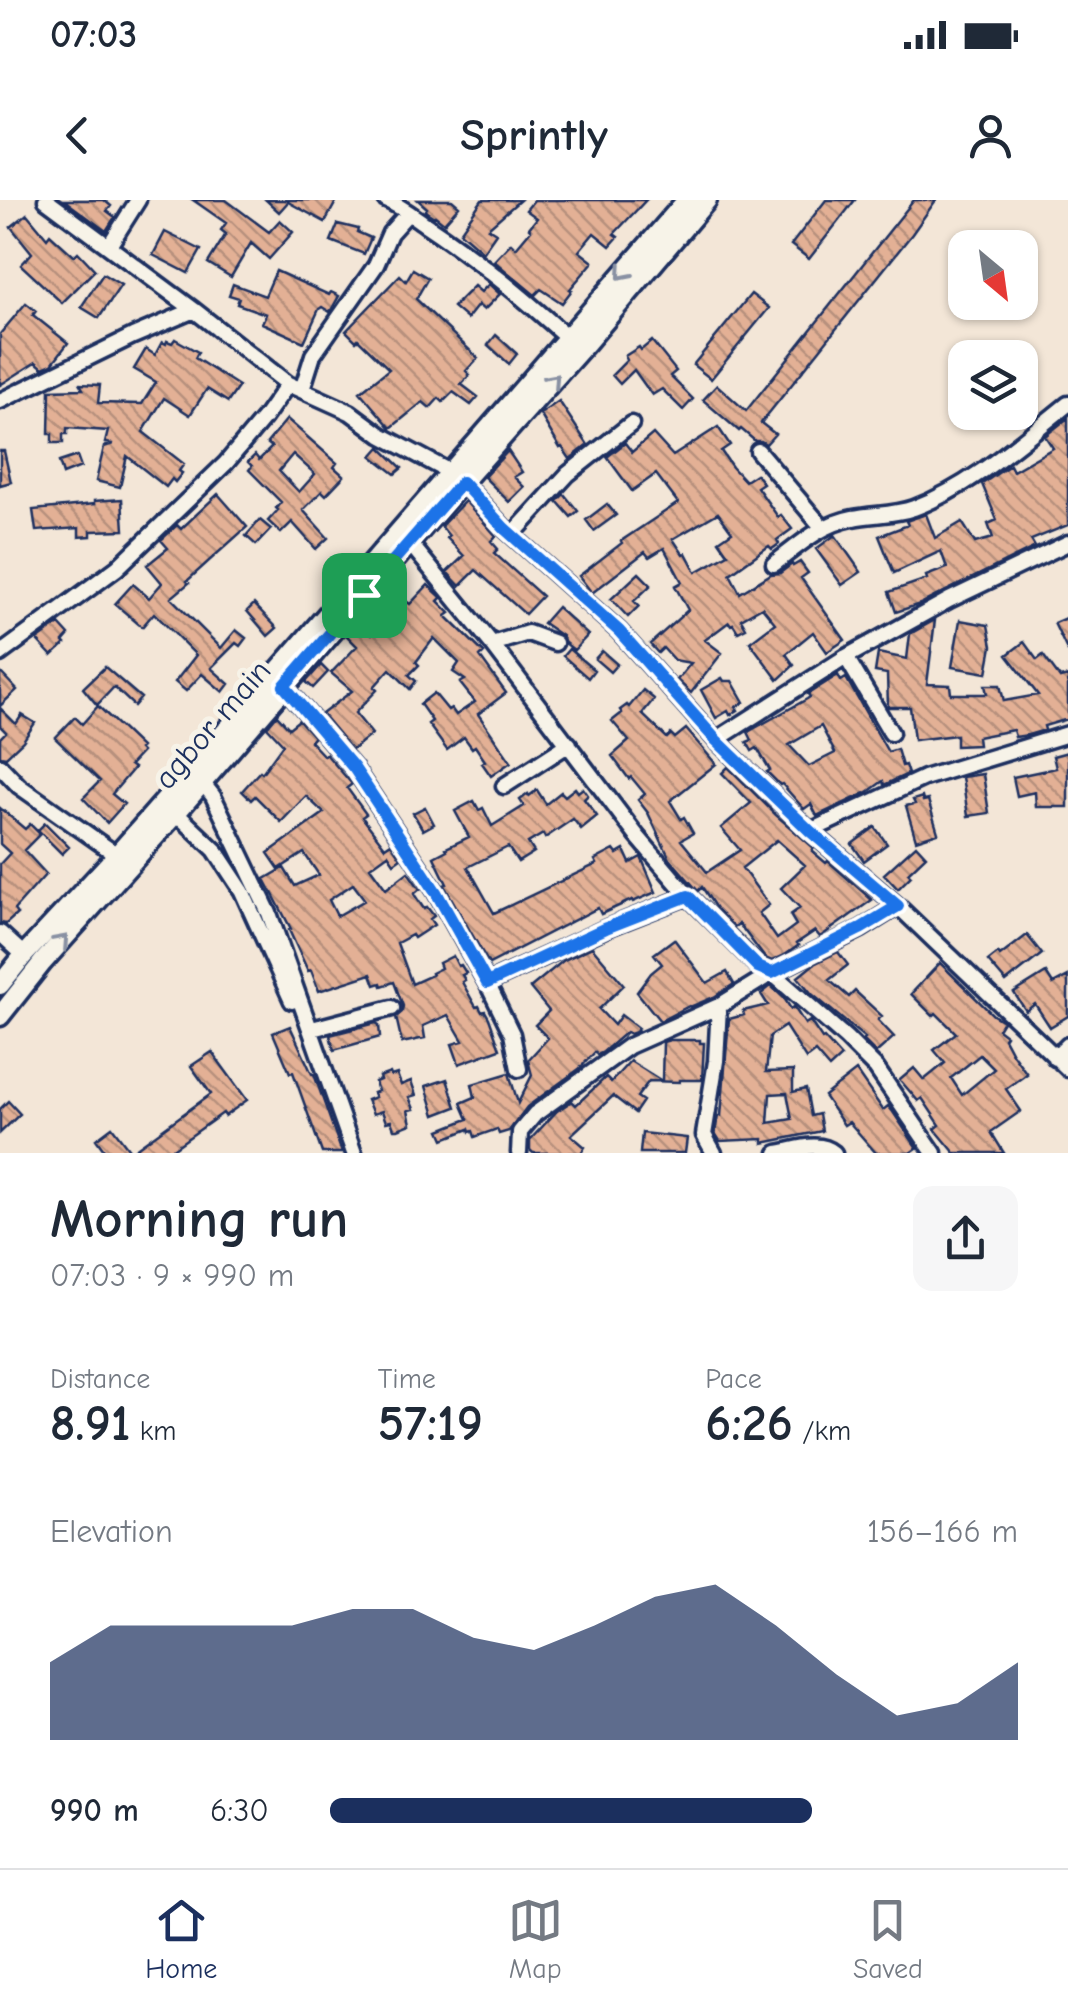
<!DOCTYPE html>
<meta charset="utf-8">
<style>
body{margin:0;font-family:"Comic Neue",sans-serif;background:#f6f6f7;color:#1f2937;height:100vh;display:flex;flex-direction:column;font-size:38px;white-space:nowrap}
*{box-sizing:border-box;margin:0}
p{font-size:32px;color:#747a83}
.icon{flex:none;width:55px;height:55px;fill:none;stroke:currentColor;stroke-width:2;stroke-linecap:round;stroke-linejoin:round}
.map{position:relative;height:953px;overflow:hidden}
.details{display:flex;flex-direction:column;background:#fff;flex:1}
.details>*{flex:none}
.needle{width:65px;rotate:151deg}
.buttons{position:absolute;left:948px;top:30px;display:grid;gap:20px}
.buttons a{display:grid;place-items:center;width:90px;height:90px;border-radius:20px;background:#fff;box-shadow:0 2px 8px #0004;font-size:50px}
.pin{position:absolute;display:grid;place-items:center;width:85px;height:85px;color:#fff;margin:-42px;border-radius:20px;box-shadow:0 5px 15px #0006}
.round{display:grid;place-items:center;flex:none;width:105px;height:105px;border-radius:20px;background:#f6f6f7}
.overview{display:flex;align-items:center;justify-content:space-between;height:170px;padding:0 50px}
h1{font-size:55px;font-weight:600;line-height:75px}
.figures{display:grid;grid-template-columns:repeat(3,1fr);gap:15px;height:170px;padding:10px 50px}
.figures div{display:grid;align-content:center}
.figures b{font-size:50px;font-weight:600}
.figures small{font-size:28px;font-weight:400}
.figures p{font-size:28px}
.chart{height:280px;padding:20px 50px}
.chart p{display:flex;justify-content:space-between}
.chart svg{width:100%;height:180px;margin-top:10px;fill:#1b2f5e;opacity:.7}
ul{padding:0 50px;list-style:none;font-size:32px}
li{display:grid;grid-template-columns:160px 120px 1fr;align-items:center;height:75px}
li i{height:25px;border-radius:12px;background:#1b2f5e}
.status{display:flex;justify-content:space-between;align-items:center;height:70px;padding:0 50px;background:#fff;direction:ltr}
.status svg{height:28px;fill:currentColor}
header{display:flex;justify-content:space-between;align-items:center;height:130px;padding:0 50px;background:#fff;font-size:45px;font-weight:600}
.menu{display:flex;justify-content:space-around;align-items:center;height:140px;border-top:2px solid #e0e1e3;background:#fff;font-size:28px;color:#747a83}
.menu a{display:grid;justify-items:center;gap:5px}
.menu .selected{color:#1b2f5e}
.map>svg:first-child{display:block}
.building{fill:url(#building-back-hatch);stroke:#1b2f5e;stroke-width:2.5;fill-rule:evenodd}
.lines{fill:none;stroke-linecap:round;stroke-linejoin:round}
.minor-casing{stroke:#1b2f5e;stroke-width:21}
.major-casing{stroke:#1b2f5e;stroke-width:25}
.minor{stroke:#f7f3e8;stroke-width:14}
.major{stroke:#f7f3e8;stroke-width:18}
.oneway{stroke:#8991a3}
.route-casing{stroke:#fff;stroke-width:20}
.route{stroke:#1a73e8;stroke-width:12}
.labels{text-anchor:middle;stroke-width:10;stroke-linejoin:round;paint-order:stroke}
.street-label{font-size:32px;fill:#1b2f5e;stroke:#f7f3e8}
</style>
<div class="status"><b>07:03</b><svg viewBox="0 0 49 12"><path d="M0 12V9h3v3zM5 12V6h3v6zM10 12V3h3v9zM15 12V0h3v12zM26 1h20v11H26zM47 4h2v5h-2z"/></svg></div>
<header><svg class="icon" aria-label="back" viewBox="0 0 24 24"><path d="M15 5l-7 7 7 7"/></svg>Sprintly<svg class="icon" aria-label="person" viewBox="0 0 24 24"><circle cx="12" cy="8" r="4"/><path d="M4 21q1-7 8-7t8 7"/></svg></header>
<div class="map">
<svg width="1068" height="953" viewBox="0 0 1068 953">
<defs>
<pattern id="building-back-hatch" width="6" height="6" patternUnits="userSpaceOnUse" patternTransform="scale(2.5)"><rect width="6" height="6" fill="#e3b095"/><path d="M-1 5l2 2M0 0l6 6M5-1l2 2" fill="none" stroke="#b7907d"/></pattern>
</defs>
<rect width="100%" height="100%" fill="#f3e6d7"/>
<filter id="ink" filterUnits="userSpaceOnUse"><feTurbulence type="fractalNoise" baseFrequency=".01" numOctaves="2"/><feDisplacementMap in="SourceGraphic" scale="20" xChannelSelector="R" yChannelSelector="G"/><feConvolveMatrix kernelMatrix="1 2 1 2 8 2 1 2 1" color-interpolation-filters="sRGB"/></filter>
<g filter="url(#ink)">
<path class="building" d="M64,0H104L111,6L107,11L115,17L106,31Z
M193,0H226L269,32L280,20L293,32L269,59L251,43L231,77L208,63L226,34L221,30L226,23Z
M266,0H337L325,22L288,2L279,12Z
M418,0H452L459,6L444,23L435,16L434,17L425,11L427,8Z
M482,0H520L488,28L496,33L483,52L460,32Z
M534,0H646L614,34L618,37L610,46L594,33L579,51L593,62L570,89L572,90L562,103L541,89L535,95L494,61L511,43L516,48L531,30L529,28L537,18L526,10Z
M826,0H855L809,59L791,45Z
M914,0H936L912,34L761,223L775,234L766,244L761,241H755L741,229L739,231L703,200L717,185L746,211Z
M27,14L47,38L50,34L74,56L78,52L95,70L62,103L21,65L32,53L11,27Z
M338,24L358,29L357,32L371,38L364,54L331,41Z
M165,32L201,50L188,73L153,55Z
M413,69L428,78L416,99L478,158L466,171L470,175L461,184L478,197L471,205L453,192L443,202L439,198L430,208L423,202L391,228L360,192L389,169L358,139L356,141L346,131L400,75L406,81Z
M276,71L329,95L331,92L339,96L330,112L322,107L319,109L304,142L262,123L266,114L237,104L239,98L229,95L233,84L265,96Z
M103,74L121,85L99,118L81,107Z
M489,84L500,94L484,110L478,105L467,119L453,107L474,86L481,92Z
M751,94L769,108L711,179L693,165Z
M26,103L36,111L33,115L68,143L52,164L43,168L36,162L0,185V134Z
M496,135L517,154L509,164L488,145Z
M175,139L198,152L195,158L239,186L228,202L207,189L190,215L164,198L143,232L184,264L179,271L182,273L175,282L172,279L166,287L127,256L120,287L96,281L104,247L113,244L105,243L108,231L67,228V234H63V243H52V234H49L50,190L83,189L80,184L100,185L98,203L142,204L156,182L134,169L146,149L155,155L162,142L166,144L167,141L172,143Z
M652,141L676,171L670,176L693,199L683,210L662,189L652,195L634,170L620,184L612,175L627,160L625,156L639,147L641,150Z
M559,201L588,245L570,259L562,247L560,248L540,214Z
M1068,218V325L1031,340L1035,347L920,404L896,412L889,392L927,379L926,376L947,368L941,351L894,373L879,336L908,325L906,321L926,314L935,338L962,322L975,343L993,338L988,324L997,320L982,284L1004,269L1010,265L1013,271L1053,248L1045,236Z
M287,219L337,263L334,267L344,276L326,295L322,291L303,310L328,338L316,349L292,322L281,333L268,321L278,310L276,308L281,302L249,270L252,266L248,262L255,255L259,260L272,247L267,243ZM293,254L315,274L299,292L279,271Z
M718,227L730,245L721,251L732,267L745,281L756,274L763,283L757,287L778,317L781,315L792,329L777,340L779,344L772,349L769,346L730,374L740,393L771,374L780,373L792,364L793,366L800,362L808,373L801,378L845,440L827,452L813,432L786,454L794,465L778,480L750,442L775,423L762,407L741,419L746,428L738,432L733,424L731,425L729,422L705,440L722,453L691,493L677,480L691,463L674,460L663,448L658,453L650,444L688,410L675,386L682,382L664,348L649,357L645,352L592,393L579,376L622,343L621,341L678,303L656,274L632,291L607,257L625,243L632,252L653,234L673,256ZM718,313L732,332L719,341L728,354L696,372L686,353L683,354L673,339Z
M380,247L402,268L395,274L372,256Z
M0,251H4L11,282L0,285Z
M508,251L522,272L514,277L524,287L509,302L484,277Z
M77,256L81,267L63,274L59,262Z
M218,294L247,327L209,361L187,381L189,383L171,398L221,448L236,430L246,438L240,446L236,443L211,468L229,484L223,492L202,474L186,491L175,482L196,455L154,413L142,427L115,404L133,384L149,398L162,383L147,365L168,348L161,340L177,325L181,329Z
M564,294L578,311L571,317L557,301Z
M122,299L124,330L91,331V336L79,337V328L36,331L33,310L94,304V301Z
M465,301L496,336L491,341L498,349L494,353L542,396L525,414L476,370L460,386L447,372L464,356L447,338L449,336L441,326Z
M607,304L616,315L594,331L586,320Z
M260,320L271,329L256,345L246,336Z
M835,335L861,372L842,385L816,349Z
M639,373L651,385L634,401L639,406L628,417L611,399Z
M428,385L440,396L441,398L438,401L450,413L446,416L484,453L480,457L506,493L478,514L511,562L491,576L482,563L485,561L475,546L472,548L464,537L447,550L428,524L432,521L420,504L434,493L448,510L451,508L456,515L475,502L460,483L465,480L453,472L459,463L434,438L416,462L419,465L409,475L416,481L410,489L390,469L374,487L377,490L355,513L372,534L352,550L322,514L352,491L331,473L357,446L347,436L360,422L372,434L402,398L410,404Z
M254,404L277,428L268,436L247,411Z
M557,407L588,435L574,450L565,443L562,436L543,423Z
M1068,417V452L1054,423Z
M935,420L927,484L950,485L951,494H987L985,485H1000L1004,501L1038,495L1007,455L1024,442L1037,460L1043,455L1060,478L1068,476V519L1044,526L1045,530L1028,535L1015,537L1013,530L977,537L978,545L956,546V535L914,540L910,507H888L887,474L875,472L878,453L907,459L910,434Z
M960,420L988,425L992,446L987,473L952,467Z
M59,424L69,435L63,442L65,444L52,456L37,440Z
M569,449L594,470L588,478L563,456Z
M602,451L617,464L610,472L595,459Z
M321,465L328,472L313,488L306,482Z
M105,467L141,498L134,506L114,487L97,505L83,488Z
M0,472L17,490L0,506Z
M838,475L841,481L846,478L888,552L897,549L902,566L905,565L908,574L884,585L883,581L868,592L817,616L811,604L804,609L782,584L780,585L767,572L770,570L757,548L752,551L747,542L752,540L748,532L807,499L810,497L808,494ZM821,526L835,553L809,566L789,545Z
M722,478L724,481H732L744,502L736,507L738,510L730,515L728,511L716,518L701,490Z
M643,490L654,499L642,514L667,538L671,534L675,538L686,529L716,564L670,601L681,619L684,617L693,633L681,640L707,672L740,650L721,628L751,603L722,573L728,567L776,615L814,648L812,651L826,663L828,661L872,700L820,737L815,731L797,743L799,745L785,755L772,761L765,758L739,724L734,727L717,710L702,687L698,691L670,659L648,613L638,600L645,594L631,577L629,579L612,556L629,541L612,521L622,513L620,510L627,505L629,507ZM777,640L805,665L781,688L800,708L790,715L796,725L777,739L759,713L769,705L742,668Z
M98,506L141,547L139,549L142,552L130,565L134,568L112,594L124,604L107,623L83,598L100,581L55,538L75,517L82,524Z
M0,508L16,524L22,515L35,523L23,541L6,557L0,556V538L6,532L0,526Z
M277,515L289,528L299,520L314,537L310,541L324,556L326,554L352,584L347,588L366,614L362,617L385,647L391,643L401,658L394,663L388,654L370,667L386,689L408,672L420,689L414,694L424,709L427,707L434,716L430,719L434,725L414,738L412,735L397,743L412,784L432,775L431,773L441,768L439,763L453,756L458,766L461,765L466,773L462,775L465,780L462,782L476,807L479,806L482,812L485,811L489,818L500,849L459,864L452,844L463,841L448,815L423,826L425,838L402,843L396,817L402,812L403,806L394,782L382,786L381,783L375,785L371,774L319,791L311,770L308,771L289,730L291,729L265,679L284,668L295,686L319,675L304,653L279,669L268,653L324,613L306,596L281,622L255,596L251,600L242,591L260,571L262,573L283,544L267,527ZM353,684L365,700L337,716L329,700Z
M1068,552V607H1036L1035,592L1017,596L1013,577L1056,568L1053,556Z
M983,574L989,613L968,616L962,577Z
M575,588L578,592L583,588L588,595L584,599L597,616L581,629L573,619L545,638L543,634L528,643L534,652L518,662L508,647L468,667L494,713L597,664L595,660L614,650L617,654L624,650L630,663L641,657L656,692L633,702L632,700L601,714L598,708L489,764L444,685L447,684L434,657L447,650L446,648L469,637L455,611L474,601L479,610L483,608L492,626L524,606L520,600L528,594L529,596L537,590L546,604L561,592L565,596Z
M922,597L923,601L928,600L938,633L916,640L906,606L915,604L913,600Z
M425,607L434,624L423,630L413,613Z
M0,608L25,629L30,624L40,634L24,650L46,674L14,710L17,714L6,724L0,723V664L10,653L0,644Z
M45,623L69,647L62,654L38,630Z
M875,627L887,644L864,661L852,644Z
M916,645L926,656L908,673L911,676L898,689L884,674Z
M1027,735L1042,754L1006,782L988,761L998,753L1000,756Z
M674,739L707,783L727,772L734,784L714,797L690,807L689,806L660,821L637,792L651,773L662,764L654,754Z
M592,747L624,785L599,809L614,825L621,815L638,828L636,832L630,834L626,832L603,852L597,855L595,852L579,869L527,907L509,931L499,934L497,929L475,937L473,931L470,932L469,929L444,939L440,930L468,919L461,903L475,897L472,884L509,873L518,903L532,875L528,860L548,838L535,825L549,811L530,788L564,760Z
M838,752L848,765L829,780L849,797L855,791L882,816L878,820L894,837L876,853L863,840L865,838L812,794L798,777L814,764Z
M940,763L993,815L1003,821L998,829L1006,835L1004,838L1012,853L1027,874L1006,889L1021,911L991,932L1004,953H955L935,929L940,925L922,898L918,901L900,880L914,868L924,880L945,863L934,850L956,833L936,813L933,816L911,794ZM980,855L994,869L962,895L951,878Z
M1046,773L1053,784L1068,776V816L1050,827L1035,804L1026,811L1014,793Z
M771,786L784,798L791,809L794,807L805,824L810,821L822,839L824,838L841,857L829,868L815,852L806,859L785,826L770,836L766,872L793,871V892L806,889L811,916L819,914L822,931L763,943V939L720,941L715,933L718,916H721L729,819L744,815L743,811L768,805L761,794ZM787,893L792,919L768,923L770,894Z
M376,823L379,825L380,837L334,850L330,835Z
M290,826L312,874H314L342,953H322L293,872L290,873L273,833Z
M670,840H700V843H704L702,880H679V882L649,881L637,897L643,901L635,913L613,896L571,935L585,947L581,953H533L530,950V940L557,911L572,901L576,905L606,877L611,882L630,861L662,881L663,842Z
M212,852L247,900L225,916L223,913L167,953H106L96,939L112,927L131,952L211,894L191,866Z
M856,871L883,910L888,906L893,912L917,948L910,953H876L849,922L844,925L824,896Z
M390,873L391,876L397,874L401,885L411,881L416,895L409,897L414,909L408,910L411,924L398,929H394L391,921L386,922L382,911L373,914L367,900L375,897L373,893L378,891L375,882L380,880L379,877Z
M447,879L456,907L435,915L426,886Z
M8,901L20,914L0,933V909Z
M642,933L687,938L685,953H640Z"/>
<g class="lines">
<g class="minor-casing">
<path id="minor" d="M46,0L194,110L288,184L350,212L381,235L450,272
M386,0C401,6 413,16 426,25C477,59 523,97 568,138
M109,46L138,0
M302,190L313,155L376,65L390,33L408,13
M0,201L133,136L194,110
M758,251L822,327
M462,282L504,328L619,431L716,540L810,631L898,706L1068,869
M512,335L568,274L631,224
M409,342L492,444L637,636L688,696L759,767L772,773L846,838L876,868L934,953
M774,364C799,345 821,324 853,318C873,314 895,315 914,308C972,286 1020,242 1068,204
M492,444L528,433L555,443
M0,454L117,368L226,263L264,218L288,184
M846,457L891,533
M284,486L354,568L436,692L487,783L512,834L519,869
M716,540L846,457L949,400L1068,343
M0,566L19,586L117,655
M202,582L213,596L269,713L354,953
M504,586L569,544
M176,613L215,650L242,691L292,801
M810,631L924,578L1068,534
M0,733L24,755
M487,783L607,728L688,696
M312,829L392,808
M1055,858L1068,845
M519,953L520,932L535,914L629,846L719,806L772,773L861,729L898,706
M714,953L704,935L716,861L719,806
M777,953C796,950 819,940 834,953"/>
</g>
<g class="major-casing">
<path id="major" d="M0,785L24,755L117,655L205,555L687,0
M0,816L42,763L176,613L459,286L587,142L707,0"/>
</g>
<use href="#minor" class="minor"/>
<use href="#major" class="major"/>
</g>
<defs><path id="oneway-chevron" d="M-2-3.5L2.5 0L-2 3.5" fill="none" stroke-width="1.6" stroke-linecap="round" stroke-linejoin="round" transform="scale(2.5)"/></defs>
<g class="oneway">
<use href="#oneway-chevron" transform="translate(623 73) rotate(131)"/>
<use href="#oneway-chevron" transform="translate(553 180) rotate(-48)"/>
<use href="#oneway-chevron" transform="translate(62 741) rotate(-48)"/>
</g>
</g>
<g class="lines" filter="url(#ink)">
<g class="route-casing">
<path id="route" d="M462,282L504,328L619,431L716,540L810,631L898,706L860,729L772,773L758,767L688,696L606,728L487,783L436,692L354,568L284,486Z"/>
</g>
<use href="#route" class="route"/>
</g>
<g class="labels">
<g class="street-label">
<text transform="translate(212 524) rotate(-49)" y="11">agbor main</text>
</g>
</g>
</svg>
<div class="buttons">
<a><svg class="needle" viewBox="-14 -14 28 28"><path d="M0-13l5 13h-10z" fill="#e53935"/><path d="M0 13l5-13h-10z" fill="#747a83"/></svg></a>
<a><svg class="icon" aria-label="layers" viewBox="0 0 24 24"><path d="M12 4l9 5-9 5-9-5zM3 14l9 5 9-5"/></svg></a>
</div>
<div class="pin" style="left:364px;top:395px;background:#1e9e55"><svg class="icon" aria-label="arrive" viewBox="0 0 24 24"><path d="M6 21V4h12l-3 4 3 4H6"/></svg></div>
</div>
<section class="details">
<div class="overview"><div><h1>Morning run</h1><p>07:03 · 9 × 990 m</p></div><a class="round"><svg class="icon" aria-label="share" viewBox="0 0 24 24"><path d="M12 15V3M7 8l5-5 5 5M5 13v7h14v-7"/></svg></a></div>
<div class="figures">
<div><p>Distance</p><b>8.91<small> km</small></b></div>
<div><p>Time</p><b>57:19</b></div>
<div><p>Pace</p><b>6:26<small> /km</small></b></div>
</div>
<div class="chart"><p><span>Elevation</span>156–166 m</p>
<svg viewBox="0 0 160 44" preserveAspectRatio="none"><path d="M0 44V25L10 16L20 16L30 16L40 16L50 12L60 12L70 19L80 22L90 16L100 9L110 6L120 16L130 28L140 38L150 35L160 25V44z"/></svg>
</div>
<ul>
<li><b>990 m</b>6:30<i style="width:70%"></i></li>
</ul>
</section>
<nav class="menu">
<a class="selected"><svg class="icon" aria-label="home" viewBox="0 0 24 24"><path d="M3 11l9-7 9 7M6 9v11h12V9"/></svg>Home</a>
<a><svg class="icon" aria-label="map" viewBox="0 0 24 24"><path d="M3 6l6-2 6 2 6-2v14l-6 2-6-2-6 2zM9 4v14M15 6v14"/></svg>Map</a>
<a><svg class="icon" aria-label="saved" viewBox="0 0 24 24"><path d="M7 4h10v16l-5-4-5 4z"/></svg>Saved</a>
</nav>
